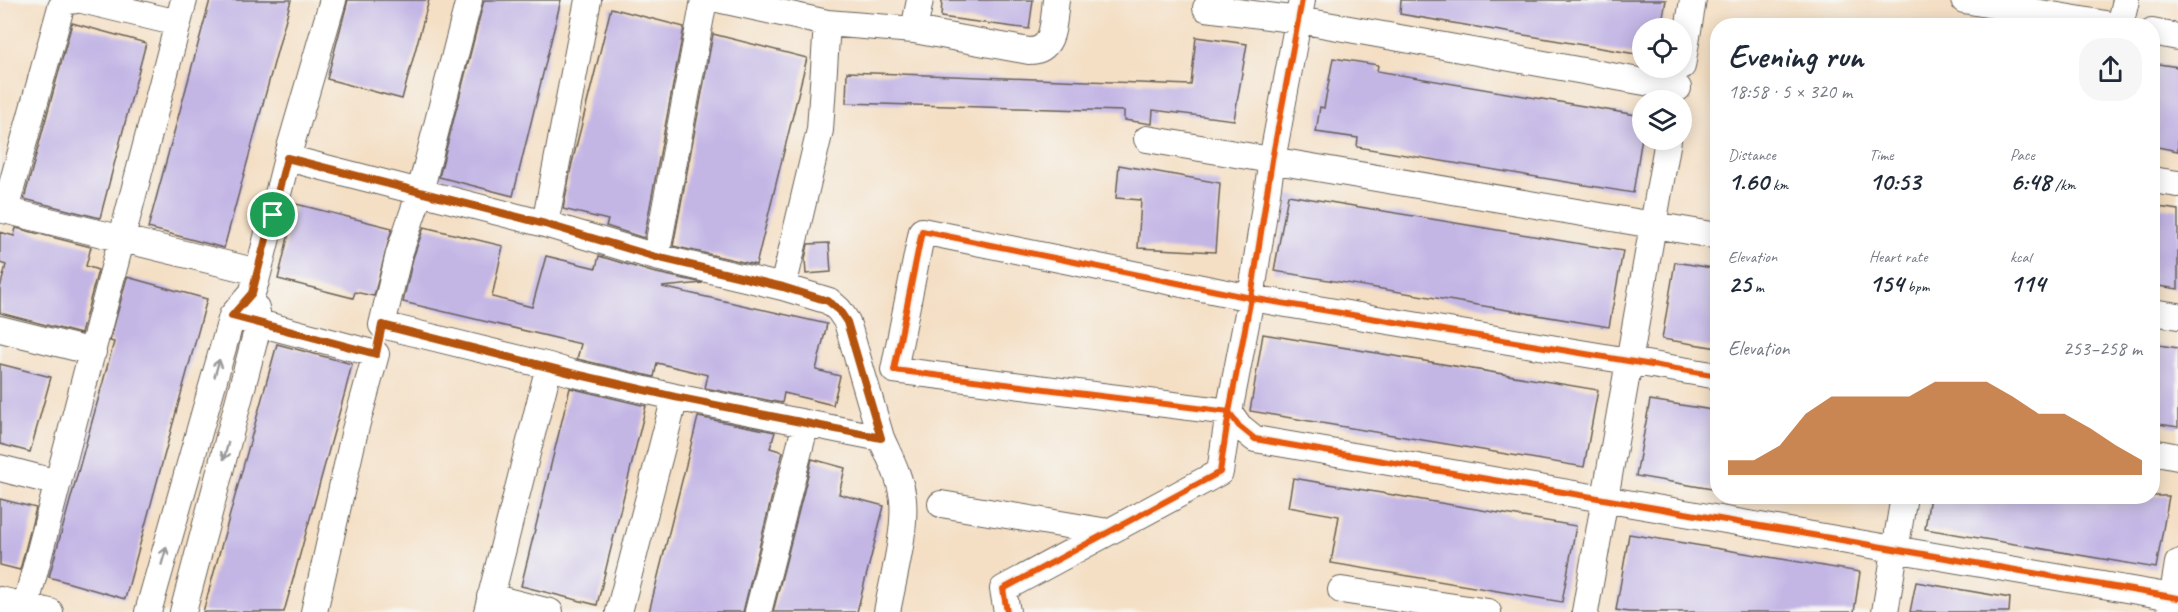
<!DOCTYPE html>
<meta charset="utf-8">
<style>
body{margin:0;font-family:Caveat,sans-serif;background:#f6f6f7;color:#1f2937;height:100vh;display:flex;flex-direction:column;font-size:22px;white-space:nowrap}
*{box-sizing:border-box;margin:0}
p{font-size:20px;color:#747a83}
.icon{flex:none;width:33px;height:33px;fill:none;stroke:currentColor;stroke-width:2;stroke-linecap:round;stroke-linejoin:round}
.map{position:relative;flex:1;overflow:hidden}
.side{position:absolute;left:1710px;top:18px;width:450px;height:486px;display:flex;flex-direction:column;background:#fff;border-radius:24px;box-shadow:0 3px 15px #0003}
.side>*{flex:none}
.fabs{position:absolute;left:1632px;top:18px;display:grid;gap:12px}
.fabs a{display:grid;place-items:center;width:60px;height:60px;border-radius:50%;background:#fff;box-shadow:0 3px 15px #0003;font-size:30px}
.pin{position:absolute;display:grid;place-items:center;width:51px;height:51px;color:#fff;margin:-26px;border:3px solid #fff;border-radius:50%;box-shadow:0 2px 6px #0007}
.round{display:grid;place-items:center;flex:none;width:63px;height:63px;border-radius:24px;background:#f6f6f7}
.head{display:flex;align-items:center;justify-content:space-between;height:102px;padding:0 18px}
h1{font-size:33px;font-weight:700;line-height:45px}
.metrics{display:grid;grid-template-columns:repeat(3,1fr);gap:9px;height:102px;padding:6px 18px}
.metrics div{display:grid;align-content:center}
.metrics b{font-size:26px;font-weight:700}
.metrics small{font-size:16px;font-weight:400}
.metrics p{font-size:16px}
.chart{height:168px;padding:12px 18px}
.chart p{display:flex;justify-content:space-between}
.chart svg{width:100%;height:108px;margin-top:6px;fill:#b45309;opacity:.7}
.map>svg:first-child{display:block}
.building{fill:#c3b6e5}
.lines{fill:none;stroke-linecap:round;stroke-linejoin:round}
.street-casing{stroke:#686057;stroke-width:28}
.street{stroke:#fff;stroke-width:26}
.cycleway-casing{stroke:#f6f6f2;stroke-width:10}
.cycleway{stroke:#e8590c;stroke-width:6}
.oneway{stroke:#999}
.route-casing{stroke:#fff;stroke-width:12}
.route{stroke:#b45309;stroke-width:8}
</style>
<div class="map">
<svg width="2178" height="612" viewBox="0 0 2178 612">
<rect width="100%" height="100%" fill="#f6f6f2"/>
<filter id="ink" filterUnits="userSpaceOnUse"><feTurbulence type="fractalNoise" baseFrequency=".0167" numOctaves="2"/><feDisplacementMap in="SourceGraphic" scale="12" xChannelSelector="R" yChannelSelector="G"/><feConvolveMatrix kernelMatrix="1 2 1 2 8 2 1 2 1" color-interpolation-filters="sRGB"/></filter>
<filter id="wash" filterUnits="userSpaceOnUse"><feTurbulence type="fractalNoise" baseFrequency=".008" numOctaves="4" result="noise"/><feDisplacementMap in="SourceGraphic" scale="24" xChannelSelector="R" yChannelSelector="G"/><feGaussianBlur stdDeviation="1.35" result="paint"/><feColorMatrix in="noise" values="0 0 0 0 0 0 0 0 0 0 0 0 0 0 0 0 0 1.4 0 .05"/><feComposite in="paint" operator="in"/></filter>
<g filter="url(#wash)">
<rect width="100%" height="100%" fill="#f4dfc4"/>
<g id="blocks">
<path class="building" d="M210,0H291L224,248L148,228Z
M348,0H429L402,99L327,79Z
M484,0H561L513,196L439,177Z
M942,0H1033L1029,29L941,17Z
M1401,0H1666L1661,28H1642V55L1400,14Z
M611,8L684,27L644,238L606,226L608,220L563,209L572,163Z
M72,23L146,43L100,218L24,199Z
M713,34L807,58L756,265L673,246Z
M1196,37L1247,44L1234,120L1153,110L1152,124L1124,120V111L846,103L847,72L1191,85Z
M1333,58L1378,65L1377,71L1642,116V137L1633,193L1357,147L1358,138L1316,132L1320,107L1324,108Z
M2152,63L2178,67V151L2152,146Z
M1119,165L1220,183L1215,252L1138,248L1141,200L1116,198Z
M1288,195L1623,251L1609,327L1274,271Z
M296,204L392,228L374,296L355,292L353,298L278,279Z
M2152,206L2178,210V289L2152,285Z
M424,227L503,246L492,297L532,307L546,256L596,268L599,256L652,272L703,283L662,287L827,324L816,370L840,376L833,405L784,393L782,403L705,388L708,375L657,363L654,377L577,359L581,344L403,302L413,258Z
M16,228L91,247L86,266L98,270L81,334L0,313V288L6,265L0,263V232L14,236Z
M829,243L831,272L806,274L805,259L808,244Z
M1675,262L1718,269V348L1662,339Z
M127,277L207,299L125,599L49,577L114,342L110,341Z
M1263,334L1598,390L1584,467L1250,411Z
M277,344L352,364L345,392L284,612H203Z
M2152,344L2178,348V427L2152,423Z
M0,364L51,377L30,452L0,444Z
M570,388L646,406L597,605L521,586Z
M1650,400L1718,411V490L1636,476Z
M698,417L775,432L770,448L783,452L743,612H649Z
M812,459L845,468L839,494L884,506L857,612H773Z
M1293,478L1576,526L1562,602L1331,563L1339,516L1288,507Z
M1930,496H2169L2156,568L1925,529Z
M0,499L36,508L20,570L0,565Z
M1629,534L1860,572L1854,612H1629L1616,610Z
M1916,582L2010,598L2009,612H1910Z"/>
</g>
</g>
<g filter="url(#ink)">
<use href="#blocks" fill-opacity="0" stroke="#686057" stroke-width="1.5"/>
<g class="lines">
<g class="street-casing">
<path id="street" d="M82,0L178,23
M469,0L420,192L399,254L382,325L549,366
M722,0L827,23L914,30L1029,51C1056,51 1053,20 1056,0
M1302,0L1272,160L1251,298L1229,412L1239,426L1255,439L2178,598
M1964,0L2117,26
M1206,8L1299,20L1678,88
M2120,26L2126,0
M914,30L920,0
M2152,32L2178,37
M1682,66L1693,0
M1147,139L1718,236
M287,158L545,224L588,0
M2152,180L2178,184
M0,209L258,272
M5,210L61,7L68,1L76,0
M545,224L656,257L783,287L829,301L839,310L847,322L881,438
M656,257L704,0
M783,287L820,130L827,23
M2152,312L2178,316
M232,316L376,354L355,430L314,612
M0,329L93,352
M2152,452L2178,457
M0,468L58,483
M941,504L1108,532
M1341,590L1488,612
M490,597L550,612
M0,600L50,612
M24,612L184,0
M148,612L232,316L252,293L256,281L287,158L333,0
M183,612L259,323L256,308
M487,612L549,366L571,373L675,397L881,438C890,458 901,478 903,500C906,532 893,579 887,612
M619,612L675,397
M758,612L806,423
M1007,612L1003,589L1220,472L1229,412L894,370L922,231L1251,298L1718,376
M1585,612L1668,140
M1885,612L1904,496
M2170,612L2178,563"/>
</g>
<use href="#street" class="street"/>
<g class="cycleway-casing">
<path id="cycleway" d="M1302,0L1272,160L1251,298L1229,412L1239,426L1255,439L2178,598
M1007,612L1003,589L1220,472L1229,412L894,370L922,231L1251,298L1718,376"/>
</g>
<use href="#cycleway" class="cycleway"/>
</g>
<defs><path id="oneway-shaft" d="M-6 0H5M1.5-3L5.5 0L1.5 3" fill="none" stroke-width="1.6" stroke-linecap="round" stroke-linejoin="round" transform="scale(1.5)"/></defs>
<g class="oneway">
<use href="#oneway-shaft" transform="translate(217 368) rotate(-74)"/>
<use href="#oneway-shaft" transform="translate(226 451) rotate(105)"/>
<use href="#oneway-shaft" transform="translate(164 556) rotate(-74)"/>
</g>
</g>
<g class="lines" filter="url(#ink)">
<g class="route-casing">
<path id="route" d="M287,158L545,224L656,257L783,287L828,301L839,310L847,322L881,438L675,397L571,373L382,325L376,354L232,316L252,293Z"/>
</g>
<use href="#route" class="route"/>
</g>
</svg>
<div class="fabs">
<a><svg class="icon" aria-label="locate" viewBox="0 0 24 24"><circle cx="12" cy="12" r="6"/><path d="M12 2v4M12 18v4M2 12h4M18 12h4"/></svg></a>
<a><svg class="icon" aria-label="layers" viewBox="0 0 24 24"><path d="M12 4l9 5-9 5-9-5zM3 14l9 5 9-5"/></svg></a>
</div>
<div class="pin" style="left:273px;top:215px;background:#1e9e55"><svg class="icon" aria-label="arrive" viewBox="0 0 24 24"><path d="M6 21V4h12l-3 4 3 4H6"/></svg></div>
<section class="side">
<div class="head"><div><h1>Evening run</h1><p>18:58 · 5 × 320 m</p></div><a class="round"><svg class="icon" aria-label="share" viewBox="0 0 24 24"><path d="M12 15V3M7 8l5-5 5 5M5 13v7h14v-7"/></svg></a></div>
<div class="metrics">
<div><p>Distance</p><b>1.60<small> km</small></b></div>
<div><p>Time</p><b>10:53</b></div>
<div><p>Pace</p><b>6:48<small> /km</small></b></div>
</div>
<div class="metrics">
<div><p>Elevation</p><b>25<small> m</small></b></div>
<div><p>Heart rate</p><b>154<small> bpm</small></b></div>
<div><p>kcal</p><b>114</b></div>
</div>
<div class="chart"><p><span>Elevation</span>253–258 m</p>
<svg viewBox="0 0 160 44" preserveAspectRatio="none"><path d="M0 44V38L10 38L20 32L30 19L40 12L50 12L60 12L70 12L80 6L90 6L100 6L110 12L120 19L130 19L140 25L150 32L160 38V44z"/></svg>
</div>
</section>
</div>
